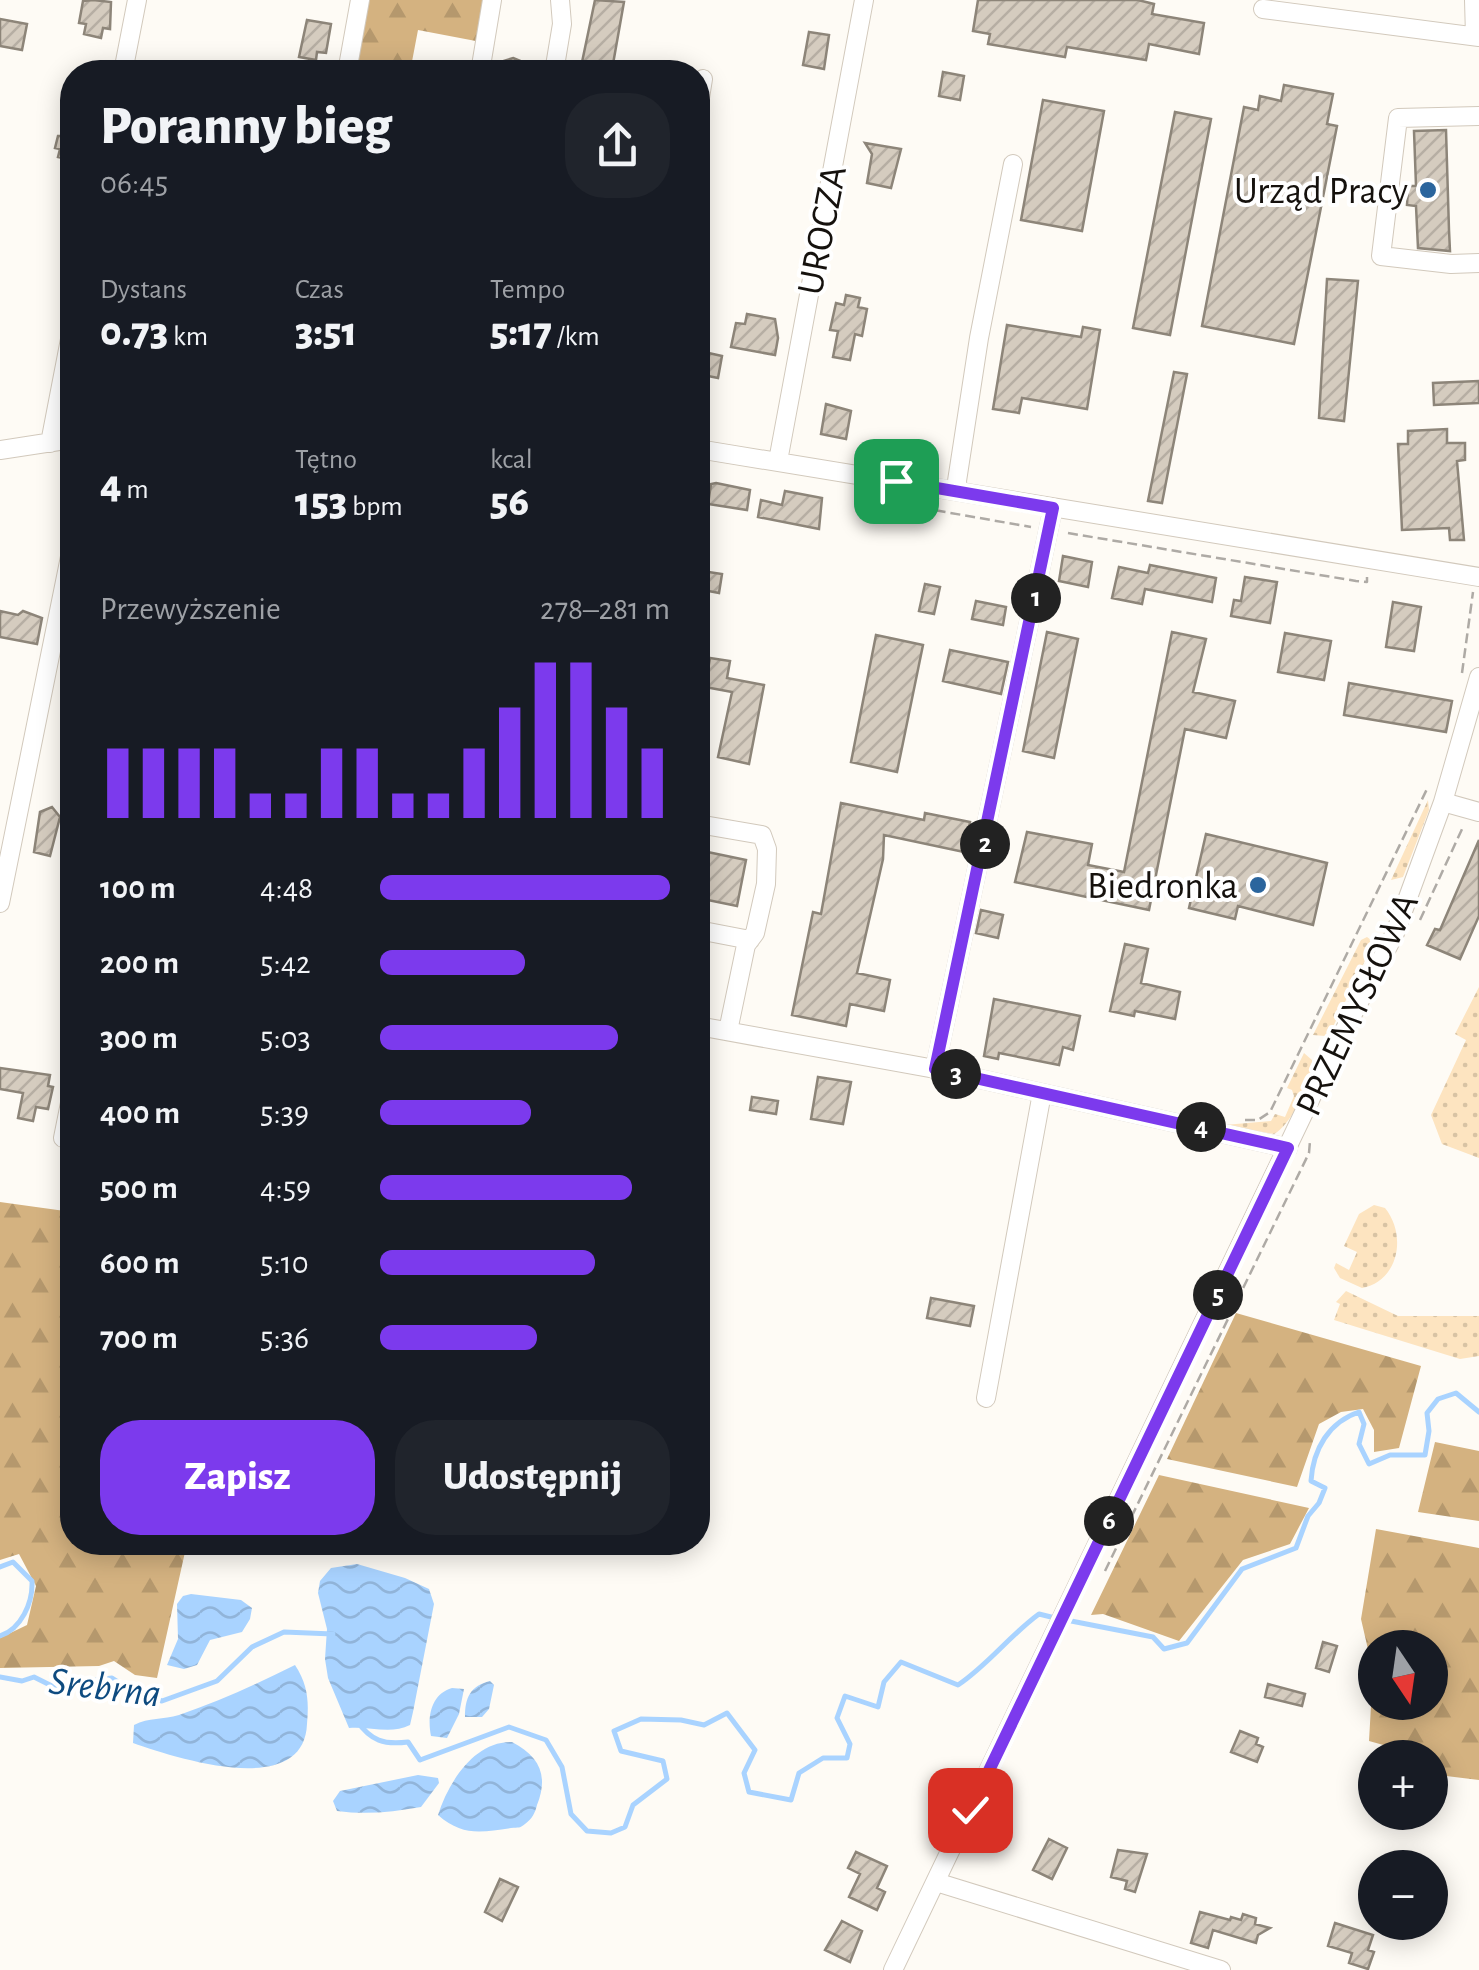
<!DOCTYPE html>
<html lang="pl">
<meta charset="utf-8">
<style>
body{margin:0;font-family:"Alegreya Sans",sans-serif;background:#20242c;color:#f1f3f6;height:100vh;display:flex;flex-direction:column;font-size:38px;white-space:nowrap}
*{box-sizing:border-box;margin:0}
p{font-size:32px;color:#9ea1a6}
.icon{flex:none;width:55px;height:55px;fill:none;stroke:currentColor;stroke-width:2;stroke-linecap:round;stroke-linejoin:round}
.map{position:relative;flex:1;overflow:hidden}
.details{position:absolute;left:60px;top:60px;width:650px;height:1495px;display:flex;flex-direction:column;background:#171b24;border-radius:40px;box-shadow:0 5px 25px #0003}
.details>*{flex:none}
.needle{width:65px;rotate:167deg}
.tools{position:absolute;left:1358px;top:1630px;display:grid;gap:20px}
.tools a{display:grid;place-items:center;width:90px;height:90px;border-radius:50%;background:#171b24;box-shadow:0 5px 25px #0003;font-size:50px}
.pin{position:absolute;display:grid;place-items:center;width:85px;height:85px;color:#fff;margin:-42px;border-radius:20px;box-shadow:0 5px 15px #0006}
.km{position:absolute;width:50px;height:50px;margin:-25px;border-radius:50%;background:#222;color:#fff;font-size:28px;line-height:50px;text-align:center}
.round{display:grid;place-items:center;flex:none;width:105px;height:105px;border-radius:40px;background:#20242c}
.summary{display:flex;align-items:center;justify-content:space-between;height:170px;padding:0 40px}
h1{font-size:55px;font-weight:800;line-height:75px}
.metrics{display:grid;grid-template-columns:repeat(3,1fr);gap:15px;height:170px;padding:10px 40px}
.metrics div{display:grid;align-content:center}
.metrics b{font-size:42px;font-weight:800}
.metrics small{font-size:28px;font-weight:400}
.metrics p{font-size:28px}
.chart{height:280px;padding:20px 40px}
.chart p{display:flex;justify-content:space-between}
.chart svg{width:100%;height:180px;margin-top:10px;stroke:#7c3aed;stroke-width:6}
.primary-button{display:flex;gap:20px;margin-top:auto;padding:20px 40px}
.primary-button a{flex:1;height:115px;border-radius:40px;background:#7c3aed;color:#fff;font-size:40px;font-weight:800;line-height:115px;text-align:center}
.primary-button a+a{background:#20242c;color:#f1f3f6}
ul{padding:0 40px;list-style:none;font-size:32px}
li{display:grid;grid-template-columns:160px 120px 1fr;align-items:center;height:75px}
li i{height:25px;border-radius:12px;background:#7c3aed}
.map>svg:first-child{display:block}
.grass{fill:url(#grass-dots)}
.forest{fill:url(#forest-firs);fill-rule:evenodd}
.water{fill:url(#water-waves)}
.lines{fill:none;stroke-linecap:round;stroke-linejoin:round}
.stream{stroke:#a9d3ff;stroke-width:5}
.building{fill:url(#building-hatch);stroke:#8d8579;stroke-width:2.5}
.minor-casing{stroke:#d2c9bc;stroke-width:20}
.path{stroke:#aeaaa5;stroke-width:2.5;stroke-dasharray:10 5;stroke-linecap:butt}
.minor{stroke:#fff;stroke-width:18}
.route-casing{stroke:#fff;stroke-width:20}
.route{stroke:#7c3aed;stroke-width:12}
.poi-dot{fill:#2b659d;stroke:#fff;stroke-width:4}
.labels{text-anchor:middle;stroke-width:8;stroke-linejoin:round;paint-order:stroke}
.poi-label{font-size:38px;fill:#15110d;stroke:#fff;text-anchor:end}
.street-label{font-size:38px;fill:#15110d;stroke:#fff}
.water-label{font-size:40px;font-style:italic;fill:#0e4b80;stroke:#fff}
</style>
<div class="map">
<svg width="1479" height="1970" viewBox="0 0 1479 1970">
<defs>
<pattern id="grass-dots" width="8" height="8" patternUnits="userSpaceOnUse" patternTransform="scale(2.5)"><rect width="8" height="8" fill="#fde4c0"/><path d="M2 2h.1M6 6h.1" fill="none" stroke="#d8c3a4" stroke-width="1.8" stroke-linecap="round"/></pattern>
<pattern id="forest-firs" width="22" height="20" patternUnits="userSpaceOnUse" patternTransform="scale(2.5)"><rect width="22" height="20" fill="#d4b280"/><path d="M5 1l3.5 6h-7zM16 11l3.5 6h-7z" fill="#b5986d"/></pattern>
<pattern id="water-waves" width="16" height="10" patternUnits="userSpaceOnUse" patternTransform="scale(2.5)"><rect width="16" height="10" fill="#a9d3ff"/><path d="M0 5q4-4 8 0t8 0" fill="none" stroke="#91b4d9"/></pattern>
<pattern id="building-hatch" width="6" height="6" patternUnits="userSpaceOnUse" patternTransform="scale(2.5)"><rect width="6" height="6" fill="#d5ccbf"/><path d="M-1 1l2-2M0 6l6-6M5 7l2-2" fill="none" stroke="#b6aea3"/></pattern>
</defs>
<rect width="100%" height="100%" fill="#fefbf5"/>
<path class="grass" d="M1428,800L1429,810L1403,877L1391,880Z
M1367,937L1374,942L1330,1033L1325,1036L1313,1035L1361,940Z
M1479,987V1158L1442,1144L1431,1115L1466,1040L1455,1034Z
M1304,1053L1312,1060C1315,1078 1291,1125 1274,1134L1224,1125L1271,1121L1275,1114L1285,1117L1294,1096L1292,1090L1287,1088Z
M1374,1205L1385,1208C1407,1235 1399,1281 1362,1288L1340,1278L1334,1268L1336,1263L1349,1270L1357,1252L1344,1246L1359,1214Z
M1346,1291L1398,1316H1479V1356L1460,1359L1334,1320L1340,1304L1336,1302Z"/>
<path class="forest" d="M369,0H488L481,42L418,30L410,72H356Z
M0,1202L72,1212V1542L187,1543L157,1678L135,1675L114,1661L99,1666L0,1668V1638L27,1625L36,1586L19,1554L0,1560Z
M1236,1313L1421,1366L1399,1448L1374,1452V1430L1363,1409L1341,1412L1319,1424L1297,1487L1167,1459Z
M1435,1442L1479,1451V1521L1418,1512Z
M1159,1475L1309,1508L1290,1544L1243,1560L1179,1641L1103,1614L1091,1615Z
M1376,1529L1479,1548V1780L1438,1775L1439,1763L1430,1758L1369,1741L1373,1671L1361,1619ZM1375,1648H1430V1702H1375Z"/>
<path class="water" d="M357,1564L405,1578L429,1589L434,1604L413,1712L410,1725C391,1735 369,1726 349,1728L328,1678L325,1659L327,1629L318,1593L320,1581L331,1568Z
M191,1594L241,1600L252,1608L250,1619L242,1632L210,1640L197,1665L184,1669L167,1665L178,1639L177,1604L183,1596Z
M295,1665C308,1685 309,1701 307,1724C304,1800 176,1758 133,1743L134,1725C149,1717 163,1720 179,1715C220,1701 257,1684 295,1665Z
M490,1681L494,1685L489,1709L482,1717H465C465,1698 470,1686 490,1681Z
M452,1688L464,1689L459,1714L447,1738L431,1736C427,1717 431,1694 452,1688Z
M512,1742C539,1756 549,1775 537,1805C535,1813 532,1819 525,1824C519,1829 519,1827 511,1828C482,1832 463,1837 438,1815C448,1783 474,1741 512,1742Z
M418,1775L438,1778L439,1783L421,1807C393,1812 366,1815 337,1811L333,1801L340,1791Z"/>
<g class="lines">
<path class="stream" d="M0,1567L13,1562L32,1581C33,1603 21,1629 0,1636
M1066,1620L1153,1637L1164,1649L1187,1643L1242,1569L1296,1548L1308,1516L1319,1503L1325,1488L1311,1481C1313,1449 1329,1422 1359,1412L1364,1424L1359,1444L1369,1464L1390,1455H1425L1429,1431L1427,1413L1438,1399L1456,1393L1479,1412
M0,1677L22,1681L34,1677L52,1686L112,1678L135,1693L162,1701L217,1681L252,1647L284,1632L333,1634
M357,1721C371,1741 384,1745 408,1742L420,1760L509,1727L546,1740L562,1767L571,1814L587,1831L611,1833L625,1827L633,1805L667,1779L663,1761L621,1751L614,1731L641,1719L681,1720L704,1725L727,1713L755,1750L744,1773L749,1792L791,1800L799,1773L823,1758H847L850,1744L837,1718L845,1696L878,1707L884,1682L901,1662L958,1685C988,1665 1009,1636 1039,1614L1055,1618"/>
</g>
<path class="building" d="M93,0L111,2L110,29L103,28L101,38L84,34L86,24L79,23L83,1Z
M595,0L624,2L613,64L605,63L604,71L581,67Z
M978,0H1138L1154,4L1152,14L1204,23L1199,54L1149,44L1146,60L1067,47L1065,57L988,44L990,34L973,31Z
M0,19L27,24L22,50L0,46Z
M307,20L331,24L326,53L317,52L316,60L299,57Z
M809,32L829,35L824,69L803,65Z
M513,58L523,62L521,72H493L494,64Z
M943,72L964,76L960,100L939,96Z
M1284,85L1333,94L1327,124L1337,126L1294,344L1202,326L1244,107L1258,110L1260,96L1281,101Z
M1043,100L1104,111L1082,231L1021,220Z
M1175,112L1211,119L1170,335L1133,328Z
M67,118H72V160L58,157L60,149L55,148L58,136H63Z
M1446,130L1449,230L1450,251L1418,248L1416,206L1407,205L1408,186H1416L1414,131Z
M865,143L901,149L891,188L867,183L872,154Z
M1327,279L1358,281L1344,421L1319,418Z
M846,295L860,298L858,307L867,309L862,336L855,334L850,360L833,357L838,331L830,330L836,303L844,305Z
M747,314L775,319L778,338L775,355L731,347L736,323L745,324Z
M1007,325L1081,337L1083,327L1100,330L1087,409L1022,398L1019,413L993,409Z
M704,352L722,356L718,378L698,374V358L703,359Z
M1174,372L1187,374L1162,503L1148,501Z
M1479,381V403L1434,405L1433,383Z
M826,404L851,411L846,439L821,434Z
M1447,429V443H1465V460L1457,461L1464,540H1450L1449,528L1402,530L1398,444H1408V431Z
M716,483L750,490L747,510L708,504L711,484Z
M785,491L822,498L819,529L758,517L761,500L782,505Z
M1063,556L1092,562L1088,587L1059,581Z
M1150,565L1216,578L1212,602L1145,589L1142,604L1112,598L1119,567L1148,573Z
M702,571L722,574L719,593L698,589Z
M1245,577L1277,582L1270,623L1231,616L1234,600L1241,601Z
M925,584L940,587L934,614L919,611Z
M976,601L1006,607L1003,625L972,619Z
M1393,602L1421,607L1414,651L1386,647Z
M0,611L18,615L23,611L42,618L37,644L0,637Z
M1047,632L1078,639L1054,758L1023,751Z
M1172,632L1206,639L1193,692L1235,701L1226,738L1185,729L1149,910L1015,882L1027,832L1092,844L1088,865L1124,872Z
M1285,633L1331,641L1324,680L1278,672Z
M876,635L923,645L897,772L851,762Z
M950,650L1008,662L1001,694L943,681Z
M710,658L730,661L727,678L764,685L749,764L718,757L732,692L705,687Z
M1349,683L1452,701L1446,732L1344,715Z
M841,803L924,820L925,813L970,822L964,852L884,835L883,859L857,973L890,980L884,1011L850,1004L846,1026L792,1015L813,912L821,914Z
M52,807L60,817L50,856L34,852L40,812Z
M1206,834L1327,863L1313,925L1238,906L1235,919L1189,908Z
M1479,840V916L1460,959L1427,945L1435,929L1440,930Z
M698,850L746,860L737,906L698,898Z
M981,910L1003,915L998,938L976,933Z
M1125,944L1148,949L1141,983L1180,992L1175,1019L1135,1011L1134,1016L1110,1011Z
M994,999L1080,1016L1073,1050L1063,1047L1059,1065L999,1053L998,1059L984,1056Z
M0,1068L50,1075L48,1086L53,1087L48,1109L36,1107L33,1121L18,1118L23,1093L0,1089Z
M818,1077L851,1082L843,1124L811,1119Z
M752,1097L778,1101L776,1114L750,1110Z
M931,1298L974,1306L970,1326L927,1318Z
M1323,1642L1337,1646L1329,1672L1316,1668Z
M1268,1684L1305,1694L1302,1706L1265,1697Z
M1240,1731L1258,1738L1256,1744L1263,1747L1257,1762L1231,1752Z
M1049,1839L1067,1848L1052,1879L1033,1870Z
M1118,1850L1147,1854L1135,1892L1125,1889L1127,1881L1111,1877Z
M856,1852L887,1866L877,1888L885,1892L877,1910L849,1897L860,1874L848,1868Z
M500,1879L518,1887L502,1921L485,1912Z
M1200,1912L1230,1920L1231,1917L1241,1920L1243,1914L1256,1918L1255,1924L1270,1928L1258,1935L1256,1943L1213,1930L1208,1948L1191,1943Z
M842,1921L862,1931L850,1962L825,1950Z
M1335,1923L1373,1935L1368,1950L1374,1952L1368,1969L1349,1963L1352,1953L1328,1946Z"/>
<g class="lines">
<g class="minor-casing">
<path id="minor" d="M1474,0L1475,36
M1263,9L1479,37
M123,72L137,0
M347,72L360,0
M480,72L492,0
M554,72L562,24L560,0
M698,110L703,79
M1479,116L1398,118L1381,256L1451,264L1479,263
M50,443L72,329
M698,449L1479,577
M0,450L72,439
M778,461L864,0
M958,491L957,481L979,338L1013,164
M1443,802L1479,812
M698,824L762,835L767,849L766,884L755,933L746,945L728,1031
M0,903L72,547
M698,930L750,940
M698,1026L935,1069L1288,1148
M935,1069L1053,508
M63,1138L72,1093
M986,1398L1042,1093
M936,1882L1221,1970
M893,1970L1331,1056L1395,933L1443,802L1479,677"/>
</g>
<path class="path" d="M911,501V506L1031,527
M1068,533L1356,581L1367,582V577
M1462,673L1473,592
M1420,920L1463,827
M1245,1120H1258L1270,1112L1427,789
M1105,1571L1309,1153L1310,1141"/>
<use href="#minor" class="minor"/>
</g>
<g class="lines">
<g class="route-casing">
<path id="route" d="M896,481L1053,508L935,1069L1288,1148L970,1810"/>
</g>
<use href="#route" class="route"/>
</g>
<g class="poi-dot">
<circle cx="1428" cy="190" r="10"/>
<circle cx="1258" cy="885" r="10"/>
</g>
<g class="labels">
<g class="poi-label">
<text x="1408" y="203">Urząd Pracy</text>
<text x="1238" y="898">Biedronka</text>
</g>
<g class="street-label">
<text transform="translate(821 230) rotate(-79)" y="13">UROCZA</text>
<text transform="translate(1356 1004) rotate(-65)" y="13">PRZEMYSŁOWA</text>
</g>
<g class="water-label">
<text transform="translate(105 1686) rotate(7)" y="14">Srebrna</text>
</g>
</g>
</svg>
<div class="tools">
<a><svg class="needle" viewBox="-14 -14 28 28"><path d="M0-13l5 13h-10z" fill="#e53935"/><path d="M0 13l5-13h-10z" fill="#9ea1a6"/></svg></a>
<a>+</a>
<a>−</a>
</div>
<div class="pin" style="left:896px;top:481px;background:#1e9e55"><svg class="icon" aria-label="arrive" viewBox="0 0 24 24"><path d="M6 21V4h12l-3 4 3 4H6"/></svg></div>
<div class="pin" style="left:970px;top:1810px;background:#d93025"><svg class="icon" aria-label="check" viewBox="0 0 24 24"><path d="M5 12l5 5 9-10"/></svg></div>
<b class="km" style="left:1036px;top:598px">1</b>
<b class="km" style="left:985px;top:844px">2</b>
<b class="km" style="left:956px;top:1074px">3</b>
<b class="km" style="left:1201px;top:1127px">4</b>
<b class="km" style="left:1218px;top:1295px">5</b>
<b class="km" style="left:1109px;top:1521px">6</b>
<section class="details">
<div class="summary"><div><h1>Poranny bieg</h1><p>06:45</p></div><a class="round"><svg class="icon" aria-label="share" viewBox="0 0 24 24"><path d="M12 15V3M7 8l5-5 5 5M5 13v7h14v-7"/></svg></a></div>
<div class="metrics">
<div><p>Dystans</p><b>0.73<small> km</small></b></div>
<div><p>Czas</p><b>3:51</b></div>
<div><p>Tempo</p><b>5:17<small> /km</small></b></div>
</div>
<div class="metrics">
<div><b>4<small> m</small></b></div>
<div><p>Tętno</p><b>153<small> bpm</small></b></div>
<div><p>kcal</p><b>56</b></div>
</div>
<div class="chart"><p><span>Przewyższenie</span>278–281 m</p>
<svg viewBox="0 0 160 44" preserveAspectRatio="none"><path d="M5 44V27M15 44V27M25 44V27M35 44V27M45 44V38M55 44V38M65 44V27M75 44V27M85 44V38M95 44V38M105 44V27M115 44V17M125 44V6M135 44V6M145 44V17M155 44V27"/></svg>
</div>
<ul>
<li><b>100 m</b>4:48<i style="width:100%"></i></li>
<li><b>200 m</b>5:42<i style="width:50%"></i></li>
<li><b>300 m</b>5:03<i style="width:82%"></i></li>
<li><b>400 m</b>5:39<i style="width:52%"></i></li>
<li><b>500 m</b>4:59<i style="width:87%"></i></li>
<li><b>600 m</b>5:10<i style="width:74%"></i></li>
<li><b>700 m</b>5:36<i style="width:54%"></i></li>
</ul>
<div class="primary-button"><a>Zapisz</a><a>Udostępnij</a></div>
</section>
</div>
